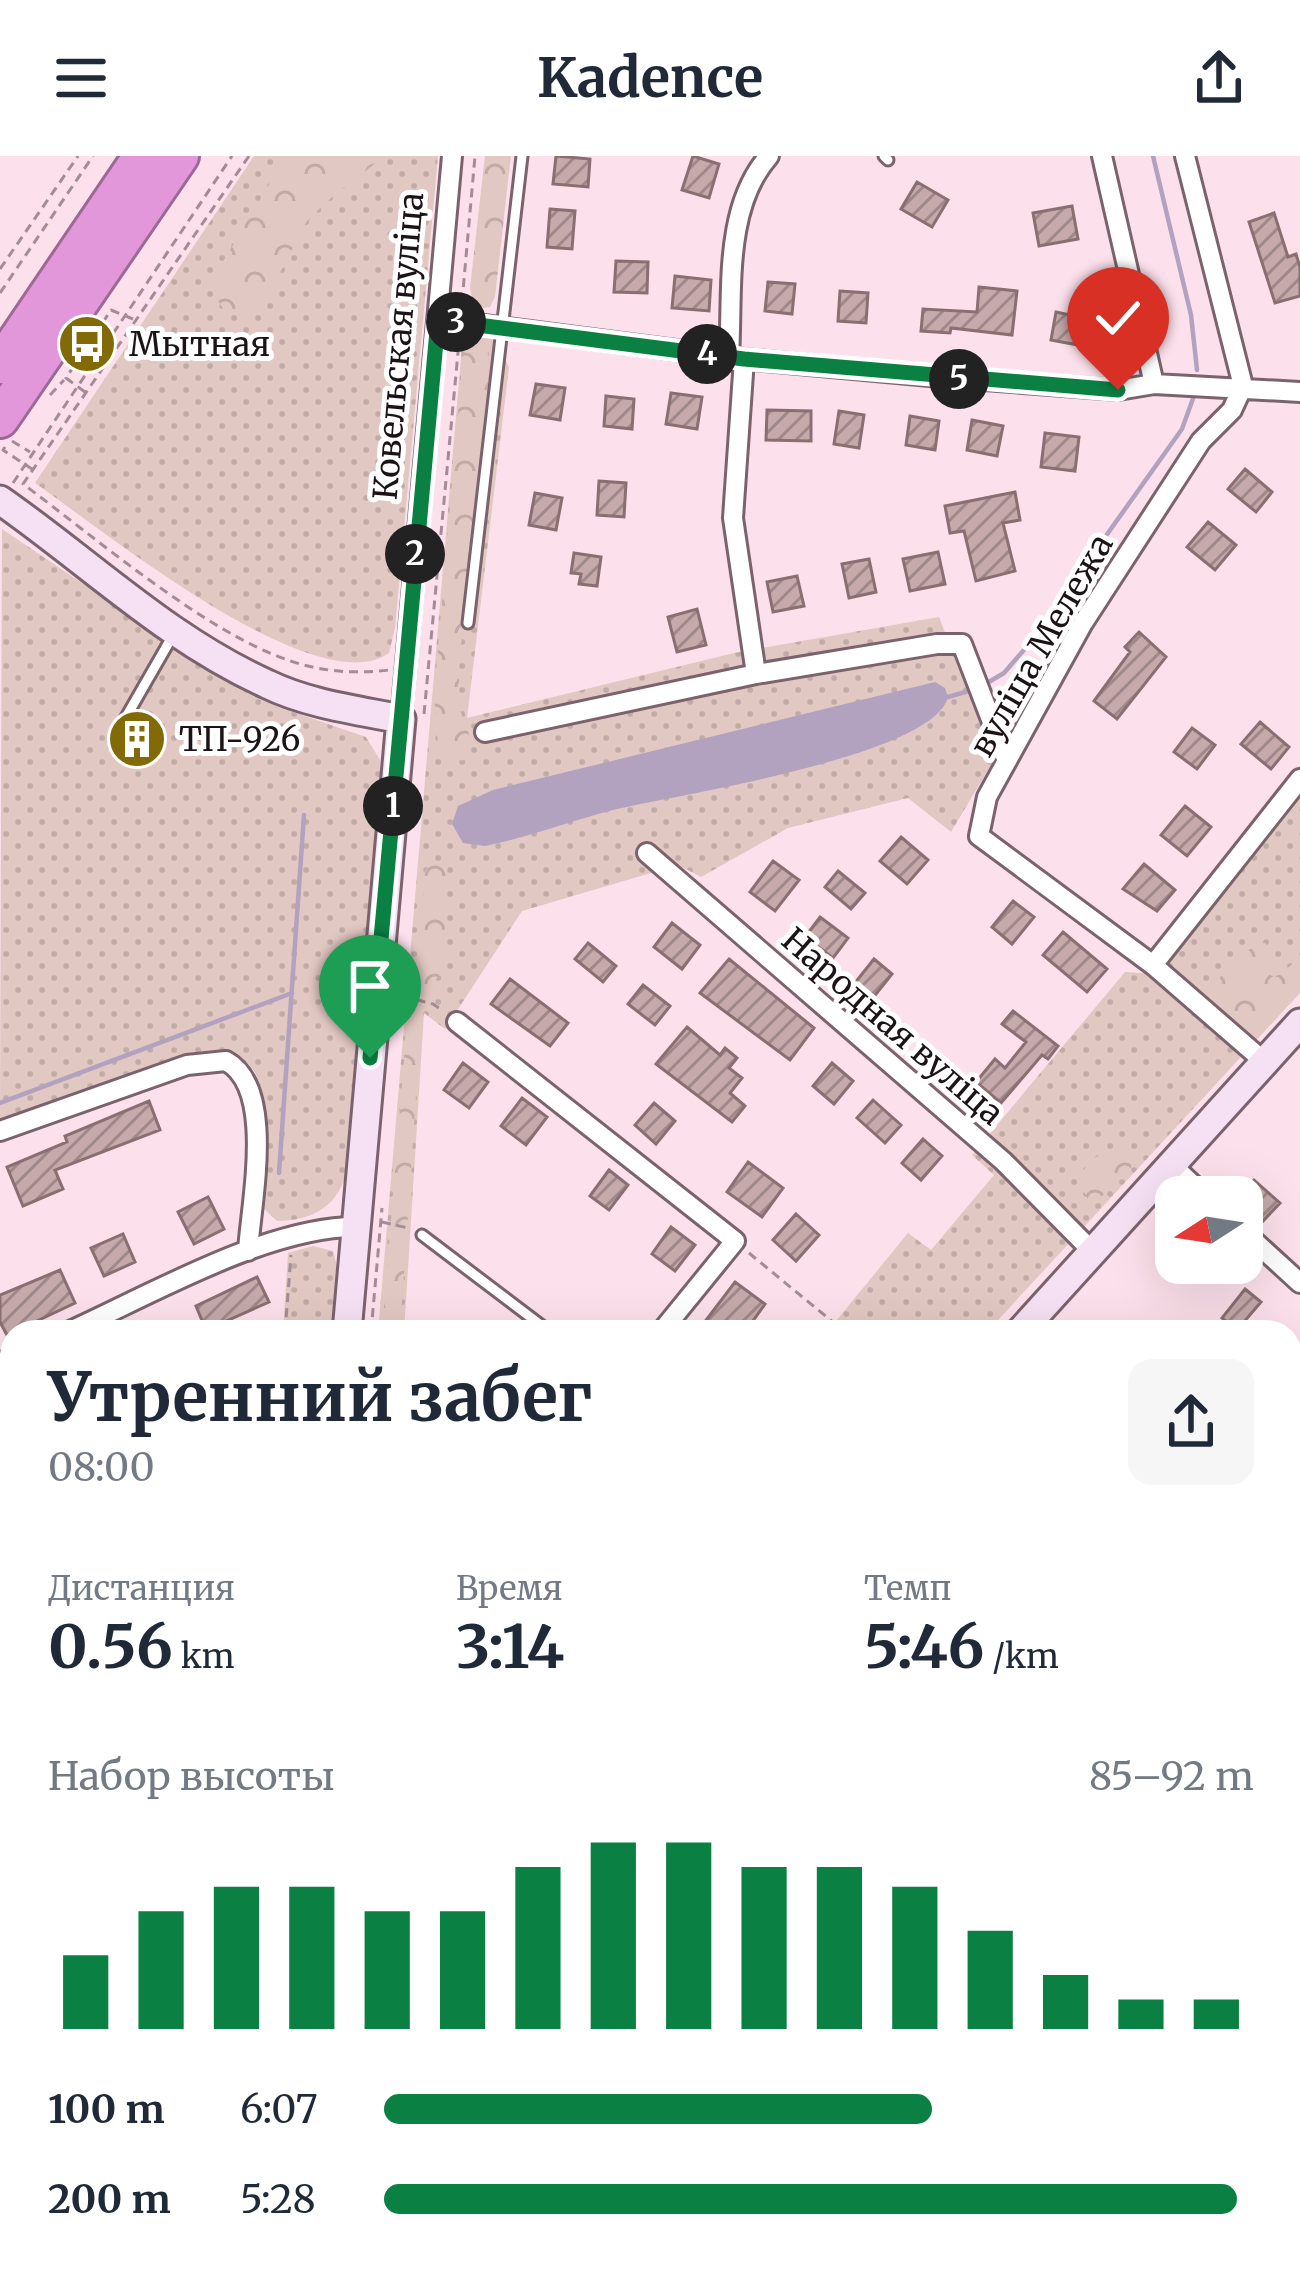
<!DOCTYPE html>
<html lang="ru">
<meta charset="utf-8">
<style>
body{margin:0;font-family:Merriweather,serif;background:#f6f6f7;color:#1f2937;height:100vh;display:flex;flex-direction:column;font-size:45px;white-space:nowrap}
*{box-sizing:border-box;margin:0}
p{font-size:39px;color:#747a83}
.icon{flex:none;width:66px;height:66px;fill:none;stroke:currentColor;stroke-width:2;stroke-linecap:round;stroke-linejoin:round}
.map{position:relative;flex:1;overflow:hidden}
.drawer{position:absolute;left:0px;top:1164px;width:1302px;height:951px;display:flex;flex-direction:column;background:#fff;border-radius:36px 36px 0 0;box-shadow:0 12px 48px #0002}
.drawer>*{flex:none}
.needle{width:78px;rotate:258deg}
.tools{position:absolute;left:1155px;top:1020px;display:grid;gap:24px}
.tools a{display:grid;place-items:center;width:108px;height:108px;border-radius:24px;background:#fff;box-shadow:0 12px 48px #0002;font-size:60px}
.pin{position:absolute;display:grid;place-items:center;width:102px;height:102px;color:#fff;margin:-123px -51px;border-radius:50% 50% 50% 0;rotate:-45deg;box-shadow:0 0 12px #0007}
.pin .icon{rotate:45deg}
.km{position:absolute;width:60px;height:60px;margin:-30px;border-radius:50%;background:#222;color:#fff;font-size:33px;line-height:60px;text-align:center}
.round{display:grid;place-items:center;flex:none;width:126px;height:126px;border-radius:24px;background:#f6f6f7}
.overview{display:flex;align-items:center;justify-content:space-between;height:204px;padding:0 48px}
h1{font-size:66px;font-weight:700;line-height:90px}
.figures{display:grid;grid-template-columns:repeat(3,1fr);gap:18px;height:204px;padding:12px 48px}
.figures div{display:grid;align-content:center}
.figures b{font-size:60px;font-weight:700}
.figures small{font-size:33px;font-weight:400}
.figures p{font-size:33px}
.chart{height:336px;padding:24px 48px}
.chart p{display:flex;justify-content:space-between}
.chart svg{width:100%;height:216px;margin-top:12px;stroke:#0b8043;stroke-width:6}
ul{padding:0 48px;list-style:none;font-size:39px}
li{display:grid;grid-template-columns:192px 144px 1fr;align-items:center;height:90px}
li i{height:30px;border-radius:15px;background:#0b8043}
header{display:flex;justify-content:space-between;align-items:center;height:156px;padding:0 48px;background:#fff;font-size:54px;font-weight:700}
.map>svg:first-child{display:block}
.grass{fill:url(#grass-dots)}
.forest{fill:url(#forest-crowns)}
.water{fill:#b2a2bf}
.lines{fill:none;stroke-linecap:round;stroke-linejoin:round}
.stream{stroke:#b2a2bf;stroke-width:4.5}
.building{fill:url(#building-hatch);stroke:#896f72;stroke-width:3}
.lane-casing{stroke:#7a636c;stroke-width:15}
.street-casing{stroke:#7a636c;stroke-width:24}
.secondary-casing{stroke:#7a636c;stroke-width:33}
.highway-casing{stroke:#9c6995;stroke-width:42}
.path{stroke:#a28d96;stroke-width:3;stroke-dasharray:9 6;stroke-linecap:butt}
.lane{stroke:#fff;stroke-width:9}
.street{stroke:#fff;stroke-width:18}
.secondary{stroke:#f6e0f4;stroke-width:27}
.highway{stroke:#e197d9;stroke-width:36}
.route-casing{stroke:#fff;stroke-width:24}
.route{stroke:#0b8043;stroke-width:15}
.labels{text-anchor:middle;stroke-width:10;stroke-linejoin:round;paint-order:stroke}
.poi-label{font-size:33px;fill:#1c1317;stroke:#fff;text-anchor:start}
.street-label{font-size:33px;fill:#1c1317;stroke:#fff}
</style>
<header><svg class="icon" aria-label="menu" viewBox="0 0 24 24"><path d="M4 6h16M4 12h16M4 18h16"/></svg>Kadence<svg class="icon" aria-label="share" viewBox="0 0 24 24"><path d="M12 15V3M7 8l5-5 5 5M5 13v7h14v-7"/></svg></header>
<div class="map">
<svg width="1300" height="2113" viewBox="0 0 1300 2113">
<defs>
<pattern id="grass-dots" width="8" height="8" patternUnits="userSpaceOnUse" patternTransform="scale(3)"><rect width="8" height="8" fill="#e2c8c2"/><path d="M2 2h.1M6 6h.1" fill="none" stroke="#c1aba6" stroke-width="1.8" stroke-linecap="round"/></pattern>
<pattern id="forest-crowns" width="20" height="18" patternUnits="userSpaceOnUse" patternTransform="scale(3)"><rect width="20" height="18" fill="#e2c8c2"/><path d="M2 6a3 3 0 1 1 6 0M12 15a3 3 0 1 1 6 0" fill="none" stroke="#c1aba6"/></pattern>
<pattern id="building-hatch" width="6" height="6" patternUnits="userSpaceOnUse" patternTransform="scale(3)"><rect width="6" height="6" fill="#c5a9ab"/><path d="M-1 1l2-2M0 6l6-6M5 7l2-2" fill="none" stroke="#9f888a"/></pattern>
</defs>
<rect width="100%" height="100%" fill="#fce0eb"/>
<path class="grass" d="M254,0H438L395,472L389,497C316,549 98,370 35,327Z
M475,176C497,179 500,192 509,211L467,562L734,497L939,461L994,604L951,676L908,642L788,672L701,721L678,709L522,755L445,873L424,857L404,1176H378L462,190L468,179Z
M2,373L212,515L293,556L366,581L380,604L381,624L347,1013C340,1049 313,1065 277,1065L261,1050C264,992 288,876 193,897L0,964Z
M1300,638V837L987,1176H827L908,1077L931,1094L994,1019L972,999L1125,816L1156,818Z
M313,1090L333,1095L339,1117L334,1176H283L288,1097Z"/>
<path class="forest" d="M286,0H384C360,21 331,38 311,62C287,90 272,162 227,159L215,140L218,114Z
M485,0H511L495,141L490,151L484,152L473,147L470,132Z
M474,186L487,193L490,208L459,509V551L473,589L465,604L454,605L438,589L434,540L462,208L464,196Z
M434,704L444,712L448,722L442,812L426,844L421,865L400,1176H382L407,866L418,814L425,715Z
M1265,787L1275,800L1269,818L1275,822L1300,802V833L1259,879H1246L1209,848L1208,837C1225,816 1238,794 1265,787Z
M1125,989L1133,994L1131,1012L1100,1042L1088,1043L1078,1025C1086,1005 1104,993 1125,989Z"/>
<path class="water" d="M935,526L945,532L948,541C934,600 676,639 617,653C573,664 530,681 485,690L463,687L452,668L458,650L493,634Z"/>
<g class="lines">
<path class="stream" d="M1153,0L1191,159L1197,214
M982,530L1004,517L1029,488L1182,273L1195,237
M948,541L972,534
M0,947L292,837
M279,1017L304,659"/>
</g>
<path class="building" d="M556,0L590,3L588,31L553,28Z
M693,0L719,8L709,42L682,34Z
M917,26L948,44L932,71L901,53Z
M1072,50L1078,83L1039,90L1033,57Z
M550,53L575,55L572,93L547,91Z
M1274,57L1288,101L1296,98L1300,111V140L1275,147L1249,66Z
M616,105L648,106L647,137L614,136Z
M675,120L711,124L709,155L672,152Z
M768,126L795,128L792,158L765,155Z
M979,131L1017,135L1012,179L951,172L950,177L921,175L923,153L977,156Z
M840,135L868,137L866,167L838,165Z
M1056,156L1088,163L1083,190L1051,184Z
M536,228L565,232L560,264L530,259Z
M671,237L702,241L697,273L666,268Z
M606,240L634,243L632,273L604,270Z
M767,254L811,255V285L766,284Z
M839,255L864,259L859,292L834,288Z
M910,260L939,265L935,294L906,289Z
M972,264L1003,270L997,300L967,294Z
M1045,277L1079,281L1075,315L1041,311Z
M1245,313L1272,336L1256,356L1228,333Z
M599,325L626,327L624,361L597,359Z
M1015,336L1020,364L1003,367L1015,415L976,425L964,375L950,377L945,350Z
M535,337L562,342L556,374L529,369Z
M1208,366L1236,389L1215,414L1187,391Z
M938,396L945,428L910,435L903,403Z
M574,397L601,401L597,430L579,428L581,418L571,417Z
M869,403L876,436L849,442L842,408Z
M797,420L804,450L773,456L767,426Z
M697,453L706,489L677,496L668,461Z
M1139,476L1166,501L1117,563L1094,545L1130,496L1125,491Z
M1260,566L1289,591L1271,613L1241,588Z
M1192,572L1215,589L1197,613L1174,596Z
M1185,650L1211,671L1187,700L1161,679Z
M901,681L928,704L907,728L880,705Z
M773,705L799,724L775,755L750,736Z
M1144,708L1175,734L1157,755L1123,733Z
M838,715L865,737L851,753L825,731Z
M1013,745L1034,761L1012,788L992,771Z
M820,761L848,782L833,802L805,781Z
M672,767L700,789L682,813L654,791Z
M1063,776L1107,813L1087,836L1043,799Z
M588,787L616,810L603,826L575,803Z
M729,803L814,872L790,904L700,837Z
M874,803L892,818L872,843L854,828Z
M510,823L568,867L550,890L491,848Z
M643,829L670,850L655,869L628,848Z
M1013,855L1058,890L1048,903L1042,899L1001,947L976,926L995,903L1005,912L1026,886L1002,868Z
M687,871L720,899L725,892L737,902L729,912L742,922L730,937L745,950L732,966L656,908Z
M463,907L488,926L469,952L444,934Z
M832,907L853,925L834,948L813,930Z
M522,942L547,961L526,989L501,970Z
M873,944L901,969L885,987L857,962Z
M149,945L160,974L55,1014L63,1033L23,1050L7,1011L67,986L65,980Z
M654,947L675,965L656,988L635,969Z
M923,983L942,1000L921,1024L902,1007Z
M748,1006L783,1032L762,1061L727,1036Z
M609,1014L628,1029L609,1054L590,1040Z
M1254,1024L1280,1047L1263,1065L1238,1041Z
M208,1041L224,1073L194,1088L178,1056Z
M796,1058L819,1079L796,1105L773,1084Z
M671,1071L695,1089L675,1115L652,1098Z
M123,1078L135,1106L104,1120L91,1092Z
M60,1114L75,1147L7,1179L0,1166V1139Z
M257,1121L269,1146L206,1174L196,1150Z
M735,1126L765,1148L745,1176H697Z
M1245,1133L1261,1146L1237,1174L1222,1162Z"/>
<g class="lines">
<g class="lane-casing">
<path id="lane" d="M884,0L888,4
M468,467L522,0
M118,575L172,481
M422,1079L550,1176
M1290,1790L1300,1798
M326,2113L335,2103"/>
</g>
<g class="street-casing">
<path id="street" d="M1102,0L1154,228
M1185,0L1243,230L1232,254L1201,285L1083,467L987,641L979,680L1153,809L1267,908
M438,163L744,203L930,220L1118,234L1154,228L1300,236
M729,201C733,136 723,52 769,0
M744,203L733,362L756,518
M401,563L452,0
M485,576L756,518L937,488H962L1007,605
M647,697L1003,1005L1093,1096
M1153,809L1300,623
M457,866L735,1085L661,1176
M0,975L187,909L226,905C276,932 251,1046 248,1095
M1173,1010L1206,1041
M1242,1074L1300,1127
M68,1176C150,1139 267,1071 355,1071
M0,1207L12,1201
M1290,1250L1300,1239
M0,1430L12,1442
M1290,1554L1300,1543
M0,1600L12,1586
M1290,1765L1300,1754
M0,1800L12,1813
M0,1847L12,1842
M0,1872L12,1858
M507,2103L517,2113
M921,2103L940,2113
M1055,2113L1062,2103"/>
</g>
<g class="secondary-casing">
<path id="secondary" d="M0,344C89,406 167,483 267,528C308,548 356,554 401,563L347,1176
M1020,1176L1300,867
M227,2113L232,2103"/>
</g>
<g class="highway-casing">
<path id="highway" d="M0,209L142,0
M0,263L180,0"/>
</g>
<path class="path" d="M249,0L23,328C96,382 205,476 288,504C321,516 355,518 389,514
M0,113L78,0
M0,137L93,0
M462,146L475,0
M85,236L66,222L111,154L133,163
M50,239L64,224
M12,285L30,296
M5,291L3,294L32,313
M13,327L232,0
M424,558L459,186
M402,840L433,848L443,855
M382,1066L408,1072
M749,1097L845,1176
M285,1176L291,1099
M371,1176L382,1052
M169,2113L177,2103
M279,2113L285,2103"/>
<use href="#lane" class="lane"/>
<use href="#street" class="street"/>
<use href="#secondary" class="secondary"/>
<use href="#highway" class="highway"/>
</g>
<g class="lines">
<g class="route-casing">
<path id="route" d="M370,902L438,164L744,203L1118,234"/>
</g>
<use href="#route" class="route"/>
</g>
<defs>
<g id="bus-disc" transform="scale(3)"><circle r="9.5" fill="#826b06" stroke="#fff"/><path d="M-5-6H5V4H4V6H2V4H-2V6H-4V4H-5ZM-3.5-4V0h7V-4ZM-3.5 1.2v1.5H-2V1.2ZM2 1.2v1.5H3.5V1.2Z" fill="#fff"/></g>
<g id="building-disc" transform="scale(3)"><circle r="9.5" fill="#826b06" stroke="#fff"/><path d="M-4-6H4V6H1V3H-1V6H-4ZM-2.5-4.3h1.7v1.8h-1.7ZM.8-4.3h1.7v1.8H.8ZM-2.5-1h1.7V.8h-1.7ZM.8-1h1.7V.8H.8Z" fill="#fff"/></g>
</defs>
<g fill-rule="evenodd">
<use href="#bus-disc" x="87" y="188"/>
<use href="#building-disc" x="137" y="583"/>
</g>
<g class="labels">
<g class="poi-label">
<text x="129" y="200">Мытная</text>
<text x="179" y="595">ТП-926</text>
</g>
<g class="street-label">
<text transform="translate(398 190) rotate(-85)" y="12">Ковельская вуліца</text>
<text transform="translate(1041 489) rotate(-60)" y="12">вуліца Мележа</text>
<text transform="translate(893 870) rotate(41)" y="12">Народная вуліца</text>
</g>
</g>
</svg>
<div class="tools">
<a><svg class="needle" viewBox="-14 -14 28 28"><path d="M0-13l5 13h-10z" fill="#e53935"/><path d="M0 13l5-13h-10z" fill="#747a83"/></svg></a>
</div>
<div class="pin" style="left:370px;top:902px;background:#1e9e55"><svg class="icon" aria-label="arrive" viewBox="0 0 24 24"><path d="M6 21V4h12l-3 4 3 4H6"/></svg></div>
<div class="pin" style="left:1118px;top:234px;background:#d93025"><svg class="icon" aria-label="check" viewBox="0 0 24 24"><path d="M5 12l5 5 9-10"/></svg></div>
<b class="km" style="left:393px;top:650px">1</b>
<b class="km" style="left:415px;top:398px">2</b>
<b class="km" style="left:456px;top:166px">3</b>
<b class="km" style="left:707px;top:198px">4</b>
<b class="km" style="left:959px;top:223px">5</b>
<section class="drawer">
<div class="overview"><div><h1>Утренний забег</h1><p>08:00</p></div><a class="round"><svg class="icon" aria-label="share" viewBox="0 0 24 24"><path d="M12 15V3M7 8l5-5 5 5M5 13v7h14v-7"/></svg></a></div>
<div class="figures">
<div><p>Дистанция</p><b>0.56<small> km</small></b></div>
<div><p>Время</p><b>3:14</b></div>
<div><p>Темп</p><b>5:46<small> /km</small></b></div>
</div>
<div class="chart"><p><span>Набор высоты</span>85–92 m</p>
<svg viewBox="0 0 160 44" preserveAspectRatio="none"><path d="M5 44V29M15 44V20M25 44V15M35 44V15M45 44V20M55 44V20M65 44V11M75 44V6M85 44V6M95 44V11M105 44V11M115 44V15M125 44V24M135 44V33M145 44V38M155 44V38"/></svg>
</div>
<ul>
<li><b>100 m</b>6:07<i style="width:63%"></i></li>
<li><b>200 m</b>5:28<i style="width:98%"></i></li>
</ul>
</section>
</div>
